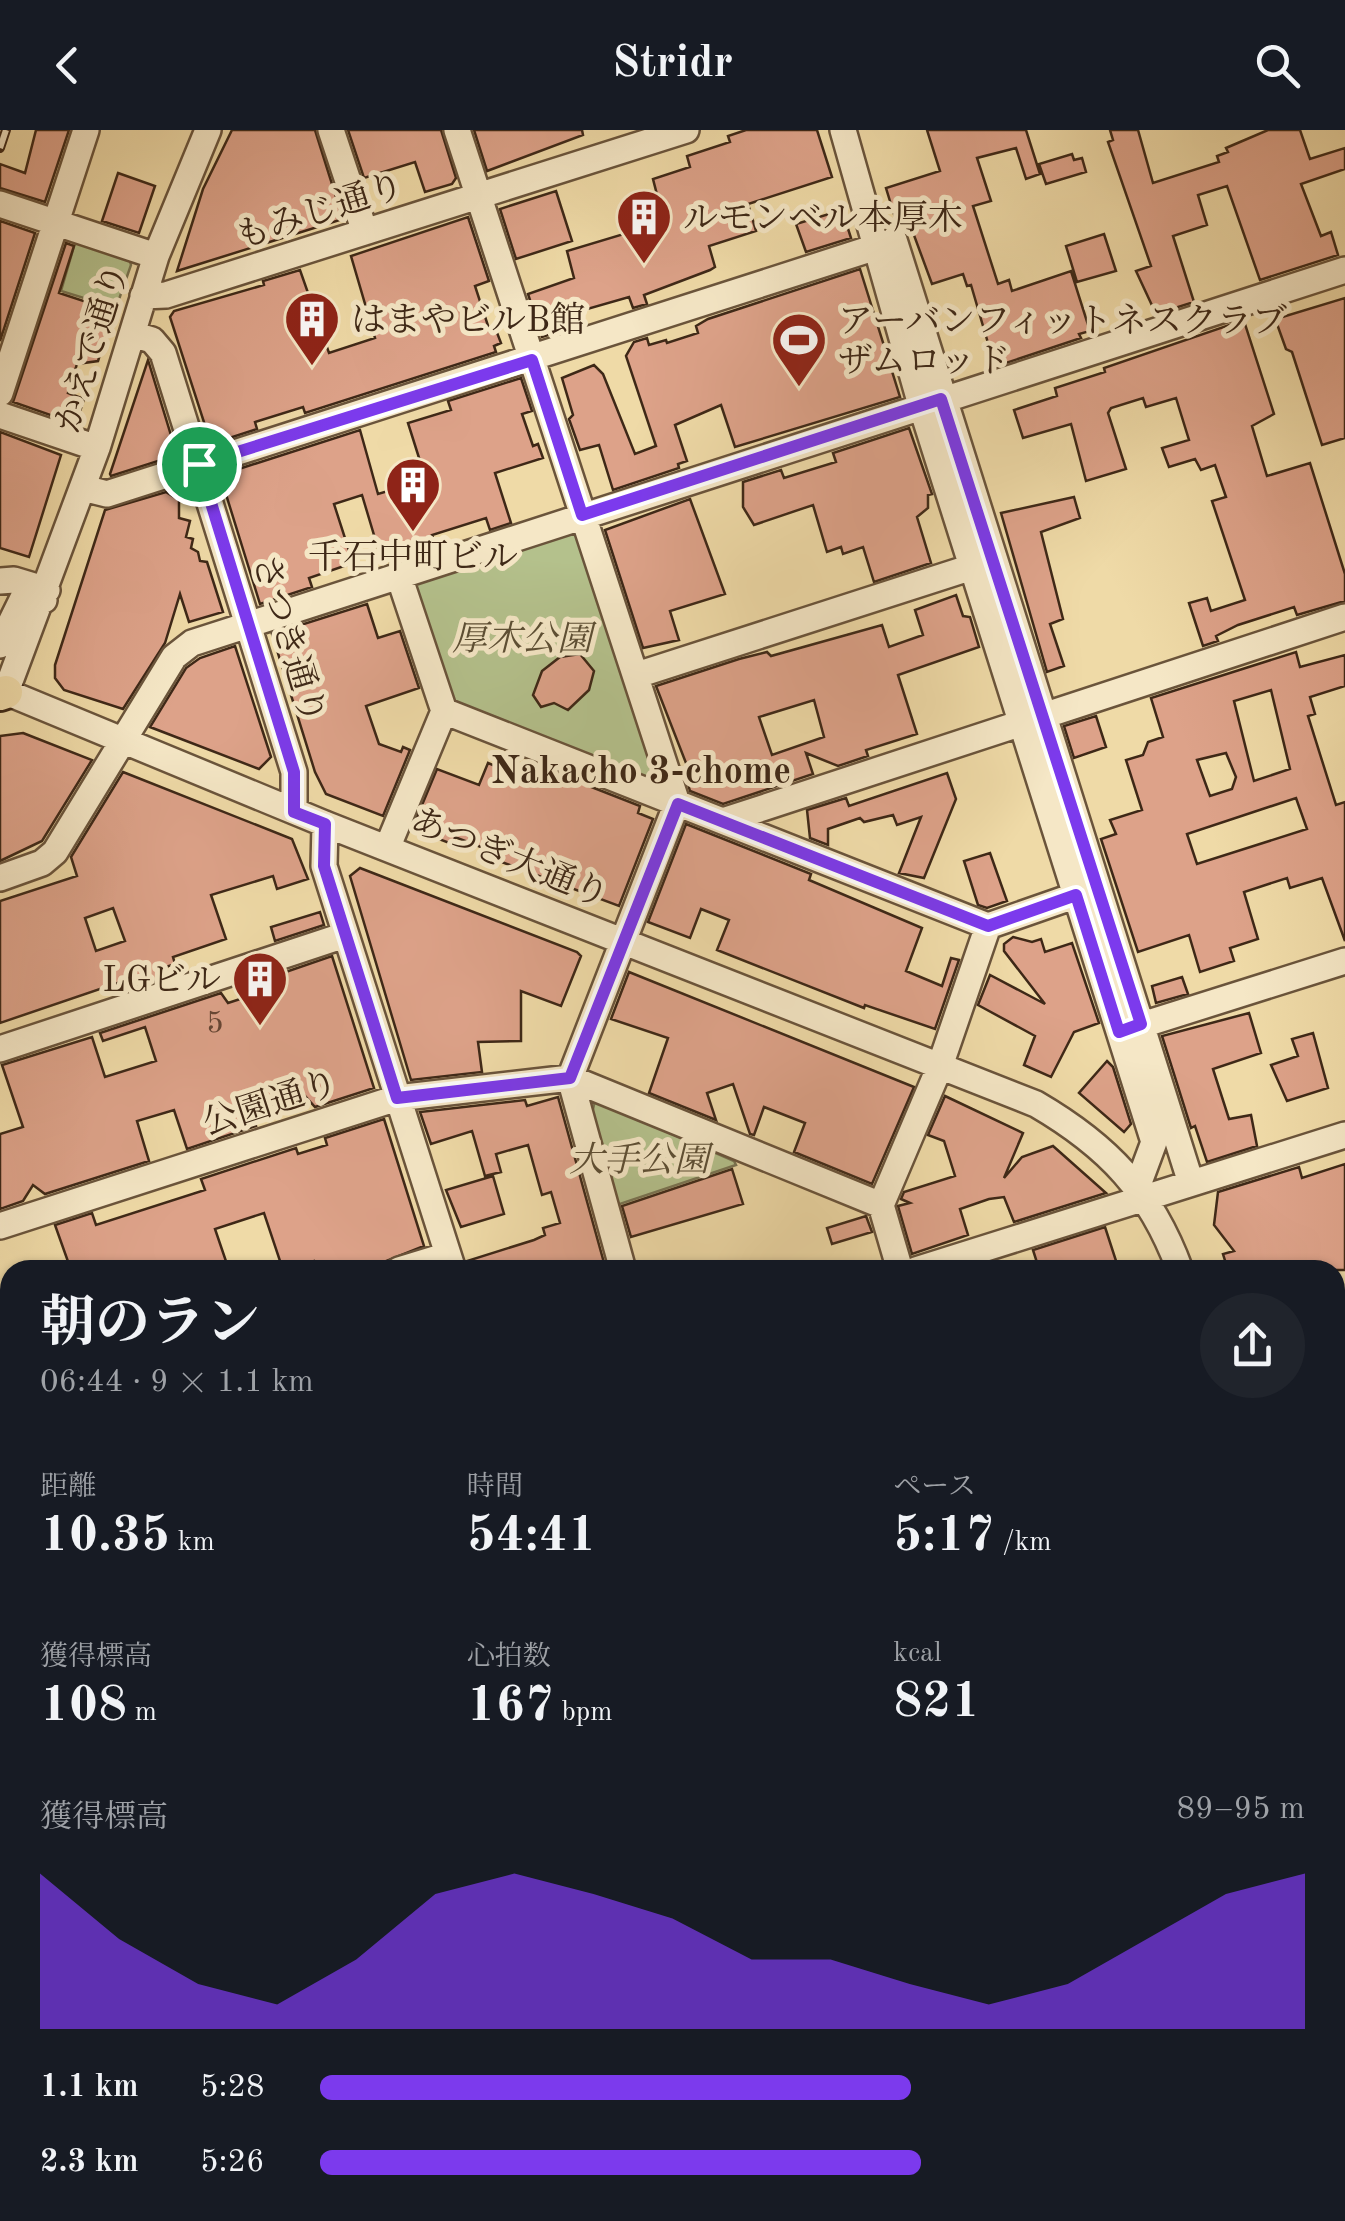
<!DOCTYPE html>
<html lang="ja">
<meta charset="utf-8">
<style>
body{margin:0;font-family:"Old Standard TT","Noto Serif JP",serif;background:#20242c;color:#f1f3f6;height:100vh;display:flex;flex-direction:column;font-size:38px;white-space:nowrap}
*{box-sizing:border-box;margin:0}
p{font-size:32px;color:#9ea1a6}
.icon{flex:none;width:55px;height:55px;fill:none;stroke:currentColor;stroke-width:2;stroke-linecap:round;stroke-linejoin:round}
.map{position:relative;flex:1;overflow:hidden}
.sheet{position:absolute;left:0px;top:1130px;width:1345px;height:962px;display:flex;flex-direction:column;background:#171b24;border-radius:30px 30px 0 0;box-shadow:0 2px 8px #0004}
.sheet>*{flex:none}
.pin{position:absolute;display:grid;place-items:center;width:85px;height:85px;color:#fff;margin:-42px;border:5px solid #fff;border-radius:50%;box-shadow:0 2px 10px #0007}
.round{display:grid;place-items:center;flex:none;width:105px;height:105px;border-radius:52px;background:#20242c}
.overview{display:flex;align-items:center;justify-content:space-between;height:170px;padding:0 40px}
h1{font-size:55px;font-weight:700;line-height:75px}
.stats{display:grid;grid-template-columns:repeat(3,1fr);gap:15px;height:170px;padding:10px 40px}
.stats div{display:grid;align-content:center}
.stats b{font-size:50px;font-weight:700}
.stats small{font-size:28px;font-weight:400}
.stats p{font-size:28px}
.chart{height:280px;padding:20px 40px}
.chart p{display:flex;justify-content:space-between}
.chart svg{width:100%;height:180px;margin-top:10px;fill:#7c3aed;opacity:.7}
ul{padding:0 40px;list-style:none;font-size:32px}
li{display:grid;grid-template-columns:160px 120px 1fr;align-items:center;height:75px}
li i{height:25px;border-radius:12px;background:#7c3aed}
header{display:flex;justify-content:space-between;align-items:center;height:130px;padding:0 40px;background:#171b24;font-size:45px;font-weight:700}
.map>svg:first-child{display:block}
.green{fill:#b4c18c;stroke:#797452;stroke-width:2.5}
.building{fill:#dda289;stroke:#3e2817;stroke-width:2.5;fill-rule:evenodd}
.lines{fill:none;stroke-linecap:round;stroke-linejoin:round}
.minor-casing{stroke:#6a543b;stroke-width:30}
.major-casing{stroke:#3e2817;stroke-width:38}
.minor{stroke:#f5e7c6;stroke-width:25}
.major{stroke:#efdaa7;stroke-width:32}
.rail-casing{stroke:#3e2817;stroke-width:10}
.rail{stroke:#f5e7c6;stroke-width:6;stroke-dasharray:19;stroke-linecap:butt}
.route-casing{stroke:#fff;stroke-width:20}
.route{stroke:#7c3aed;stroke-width:12}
.labels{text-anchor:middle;stroke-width:10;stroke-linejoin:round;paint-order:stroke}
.number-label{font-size:30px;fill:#664634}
.street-label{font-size:35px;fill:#3e2817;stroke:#f5e7c6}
.poi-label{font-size:35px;fill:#3e2817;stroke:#f5e7c6;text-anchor:start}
.park-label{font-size:35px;font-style:italic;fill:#5c4e34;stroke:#f5e7c6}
.neighbourhood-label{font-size:38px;font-weight:bold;fill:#3e2817;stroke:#f5e7c6}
</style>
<header><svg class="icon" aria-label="back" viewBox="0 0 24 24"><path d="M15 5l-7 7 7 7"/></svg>Stridr<svg class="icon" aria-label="search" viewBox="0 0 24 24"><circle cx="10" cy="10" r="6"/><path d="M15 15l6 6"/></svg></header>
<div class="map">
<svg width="1345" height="2091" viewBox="0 0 1345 2091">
<rect width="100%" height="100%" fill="#efdaa7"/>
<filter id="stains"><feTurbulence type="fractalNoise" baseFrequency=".002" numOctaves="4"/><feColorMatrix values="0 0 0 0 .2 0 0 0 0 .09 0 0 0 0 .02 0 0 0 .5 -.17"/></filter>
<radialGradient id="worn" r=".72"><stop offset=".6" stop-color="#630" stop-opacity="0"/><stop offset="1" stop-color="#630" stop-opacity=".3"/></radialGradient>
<path class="green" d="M77,106L127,121L131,135L116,178L61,161Z
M579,401L661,650L655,656L451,573L413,454Z
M595,970L734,1031L736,1035L614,1076L590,993Z"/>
<path class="building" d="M36,0H69L45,72L0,58V34L25,43Z
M232,0H315L343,89L177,141L203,59Z
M348,0H441L456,48L452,54L425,62L415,32L364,48Z
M474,0H582L583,5L487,41Z
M746,0H817L832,47L748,74L756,101L709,116L715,137L710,140L644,165L647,174L633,178L629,167L580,181L584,194L542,207L528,164L574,148L567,121L664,92L653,49L690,37L687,26L730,12L728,6Z
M927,0H1026L1040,44L1026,49L1016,18L977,28L991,71L973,76L998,154L1009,150L1012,161L1071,141L1090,201L1079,204L1081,208L1003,234L1001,228L993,230L971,155L967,156L963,144L932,154L911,97L897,94L886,58L940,41Z
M1110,0H1138L1153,53L1219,32L1217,26L1228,22L1226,18L1268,0H1300L1310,29L1345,18V39L1301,54L1321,106L1331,102L1338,125L1260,150L1227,56L1198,65L1207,95L1173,106L1194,172L1156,184L1136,141L1151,136L1108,12L1113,10Z
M1072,24L1074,30L1082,28L1086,42L1046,54L1039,34Z
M118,43L155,56L139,103L102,91Z
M556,61L572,111L516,129L500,79Z
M842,80L851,108L806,122L796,94Z
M468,87L489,151L475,156L490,202L496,200L501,213L494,216L496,222L305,283L303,277L255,292L257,299L211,314L170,187L174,181L264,155L263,151L300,140L329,223L375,208L351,126Z
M0,91L35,103L0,211Z
M1104,104L1116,141L1077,152L1066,116Z
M66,113L74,116L59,163L114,181L98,231L77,234L68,263L84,269L76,294L13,272Z
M860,139L900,267L735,317L721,275L675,295L687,331L678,334L679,338L613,360L599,315L580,320L569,289L573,285L562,248L594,235L603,244L635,324L656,316L626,226L634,212L647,208L649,215L666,210L667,213L698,203L696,196L708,189Z
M1345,168V308L1322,315L1292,222L1286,219L1277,194L1279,188Z
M1235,193L1236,197L1245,194L1274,284L1252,296L1267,346L1310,333L1345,444V471L1297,485L1294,477L1238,495L1216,506L1218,511L1203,516L1189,473L1207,468L1211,481L1245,470L1212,371L1226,367L1215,335L1201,340L1195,329L1169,337L1162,318L1189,310L1176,268L1146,277L1143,268L1111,278L1108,283L1126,339L1086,351L1071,294L1023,308L1014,280L1057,266L1055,258L1105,242L1104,238Z
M148,230L177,325L111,346L110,344Z
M521,248L532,281L522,284L533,316L538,314L543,328L495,343L511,393L490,400L486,388L432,405L436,417L390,432L387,423L380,425L362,365L334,374L353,433L309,448L312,457L260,474L220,345L360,300L378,364L426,350L408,293L451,280L448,271Z
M909,298L932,364L928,365V378L917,387L931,433L874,452L863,417L843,424L841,417L827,422L813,375L754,395L743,377V352L781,340L784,348L836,332L833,323Z
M0,302L61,325L29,427L0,418Z
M166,362L179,370V388L190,391L186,407L193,409L191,418L198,422L200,431L207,432L223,482L189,492L180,464L165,513L123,579L64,560L55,548V535L105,380Z
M1074,367L1080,388L1041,402L1063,489L1050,494L1064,536L1047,542L1001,383Z
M690,369L725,464L670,481L679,510L643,518L605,400Z
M956,465L963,486L970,487L979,517L898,545L917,604L866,620L868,626L838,636L806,623L813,644L723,674L690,661L688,654L693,651L656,556L739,529L767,522L771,526L882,495L889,517L923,505L915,480ZM814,570L824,607L772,625L759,587Z
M367,474L378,508L400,501L419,558L366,576L379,614L401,622L403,617L410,620L383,686L326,664L315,642L272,504Z
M235,516L271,627L259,639L150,597L186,538L200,528Z
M1296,522L1300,537L1345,525V556L1310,567L1315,584L1308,586L1336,675L1345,672V811L1322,748L1290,758L1287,748L1244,762L1258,809L1230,818L1234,831L1200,842L1189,805L1138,822L1101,709L1116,704L1110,690L1142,680L1126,630L1143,625L1148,612L1163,607L1151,568ZM1271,560L1290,639L1254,651L1234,571ZM1226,623L1236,647L1232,659L1210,666L1197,630ZM1296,668L1307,699L1197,734L1187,704Z
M580,524L594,541L589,560L568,580L554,573L541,577L533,565L542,541L560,527Z
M1096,586L1106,617L1074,628L1064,596Z
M23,603L92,630L42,711L0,731V606Z
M488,633L510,642L513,635L540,646L543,638L640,676L638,683L653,689L619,776L491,728L494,722L455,707L452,714L412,699L437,639L479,655Z
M123,642L292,709L308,749L277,759L273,746L211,765L226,809L173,827L175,834L157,840L160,849L139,856L135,847L0,893V771L77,746L71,727ZM113,778L125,811L96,821L85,788Z
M947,643L956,669L924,748L899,743L921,687L897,695L893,685L864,692L860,688L828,699V715L810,708L807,680L846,668L849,676Z
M686,694L811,744L809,750L922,798L906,841L942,856L951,828L959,830L935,899L865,875L864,878L717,820L729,790L701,779L690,808L648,792Z
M990,723L1007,771L987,778L978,775L964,731Z
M360,738L577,822L581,826L561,876L521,861V911L478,912L482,942L411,950L350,746Z
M320,782L324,795L275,811L271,797Z
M1013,807L1032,812L1041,809L1045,822L1072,813L1099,893L1074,902L1051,947L1024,935L1035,906L978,875L990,845L1045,874L1004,821V814Z
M332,826L374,958L315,977L305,966L252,983L256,996L187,1019L174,980L137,991L149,1031L45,1064L33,1055L23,1071L0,1079V1004L23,997L2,935L92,907L105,947L156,931L145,897L103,911L100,903L221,863L228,873L274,858L277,845Z
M629,842L914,957L872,1054L794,1022L805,993L764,977L754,1005L750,1004L733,954L707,963L716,990L649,963L668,908L611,889Z
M1182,847L1188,864L1156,873L1152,856Z
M1249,883L1261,923L1213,939L1229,989L1251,985L1257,1016L1207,1032L1195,996L1191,998L1162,906Z
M1313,903L1328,958L1287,971L1271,935L1298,926L1292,909Z
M1107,931L1113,937L1131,994L1124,1002L1079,963Z
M945,966L1023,1003L1004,1048L1022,1027L1053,1016L1106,1063L1014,1092L1004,1067L989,1069L960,1079L968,1105L912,1124L898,1076L910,1073L901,1069L904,1062L955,1046L944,1011L928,1005Z
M558,967L606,1140H565L563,1132L539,1140H469L467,1131L534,1110L545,1105L543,1098L560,1093L551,1062L542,1065L528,1015L496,1024L501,1042L485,1046L472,1001L431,1014L420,982L525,970L527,976Z
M384,989L424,1116L364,1140H317L314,1131L283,1140L264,1083L215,1099L229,1140H172L171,1134L152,1140H71L55,1095L92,1083L96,1095L205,1060L201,1049L296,1018L298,1024L327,1015L325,1008Z
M1345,1034V1140H1228L1223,1124L1234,1121L1214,1095L1218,1062L1299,1037L1302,1048Z
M732,1039L743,1074L631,1107L622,1076Z
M493,1046L504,1084L461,1097L446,1060Z
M866,1086L872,1102L832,1114L827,1098Z
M1105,1097L1119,1140H1052V1135L1039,1139L1033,1120Z"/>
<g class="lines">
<g class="minor-casing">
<path id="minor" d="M208,0L156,126L97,318L6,562L325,694L1036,974C1108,1016 1151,1061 1180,1140
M331,0L365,102
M457,0L677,673L570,948L623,1140
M843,0L921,275L1154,1012L1138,1055
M0,74L156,126
M894,110L1191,1053
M143,166L166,165L686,0
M132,204L152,210L163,223L294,642V681
M0,263L86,0
M0,285L97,318
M83,358L107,364L873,118
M0,451L14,450L47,460
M0,515L23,468L44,470
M637,545L972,437
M444,581L988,796
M723,691L1345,487
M325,694L324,736L453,1140
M388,716L444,581L399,446
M0,748L42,733L55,722L174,527L192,513L1345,140
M1126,900L1345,831
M0,919L345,805
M0,1096L397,968L570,948L881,1075
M399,1140L448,1125
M900,1140L881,1075L940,936L988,796L1077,765
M916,1140L1345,1005
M0,1262L10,1259
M0,1437L10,1434
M1335,1616L1345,1648
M1335,1885L1345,1882
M0,1966L10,1963
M751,2082L754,2091
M140,2091L169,2082
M686,2091L713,2082"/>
</g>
<g class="major-casing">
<path id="major" d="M0,564L6,562
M1335,1187L1345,1184
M0,1685L10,1680
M0,2069L7,2091"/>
</g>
<use href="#minor" class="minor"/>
<use href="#major" class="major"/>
<g class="rail-casing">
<path id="rail" d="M0,18L6,0"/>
</g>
<use href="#rail" class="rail"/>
</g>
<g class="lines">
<g class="route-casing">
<path id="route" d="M532,230L582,385L941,269L1141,894L1119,902L1076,765L988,796L678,674L570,948L397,968L324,736L325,694L294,682V642L199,334Z"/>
</g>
<use href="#route" class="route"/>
</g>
<defs>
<g id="building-pin" transform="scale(2.875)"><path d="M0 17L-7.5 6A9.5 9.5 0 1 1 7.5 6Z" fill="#8f2418" stroke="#f5e7c6"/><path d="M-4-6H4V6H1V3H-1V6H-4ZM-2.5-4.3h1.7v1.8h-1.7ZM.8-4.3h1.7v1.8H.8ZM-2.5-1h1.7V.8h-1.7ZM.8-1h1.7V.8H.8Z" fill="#fff"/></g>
<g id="stadium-pin" transform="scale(2.875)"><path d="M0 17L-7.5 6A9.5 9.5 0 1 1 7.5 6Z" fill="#8f2418" stroke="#f5e7c6"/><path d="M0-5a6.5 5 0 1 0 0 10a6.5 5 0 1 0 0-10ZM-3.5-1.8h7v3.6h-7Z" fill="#fff"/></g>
</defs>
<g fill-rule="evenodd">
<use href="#building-pin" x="644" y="87"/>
<use href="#building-pin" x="312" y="189"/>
<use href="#stadium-pin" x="799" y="210"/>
<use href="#building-pin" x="413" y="355"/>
<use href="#building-pin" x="260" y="849"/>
</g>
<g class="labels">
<g class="number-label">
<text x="215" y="902">5</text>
</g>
<g class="street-label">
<text transform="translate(319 80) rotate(-18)" y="12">もみじ通り</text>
<text transform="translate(91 218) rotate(-73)" y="12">かえで通り</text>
<text transform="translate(290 509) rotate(73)" y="12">さつき通り</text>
<text transform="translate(510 727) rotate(22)" y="12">あつぎ大通り</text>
<text transform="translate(270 972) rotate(-18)" y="12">公園通り</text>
</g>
<g class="poi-label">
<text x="683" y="99">ルモンベル本厚木</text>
<text x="351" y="201">はまやビルB館</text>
<text x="838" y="202">アーバンフィットネスクラブ<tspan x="838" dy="40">ザムロッド</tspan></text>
<text x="413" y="438" text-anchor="middle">千石中町ビル</text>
<text x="221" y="861" text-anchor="end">LGビル</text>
</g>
<g class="park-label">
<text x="522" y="520">厚木公園</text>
<text x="639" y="1041">大手公園</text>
</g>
<g class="neighbourhood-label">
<text x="641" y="653">Nakacho 3-chome</text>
</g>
</g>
<rect width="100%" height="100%" filter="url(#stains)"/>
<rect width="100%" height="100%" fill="url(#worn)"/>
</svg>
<div class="pin" style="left:199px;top:334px;background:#1e9e55"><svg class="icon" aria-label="arrive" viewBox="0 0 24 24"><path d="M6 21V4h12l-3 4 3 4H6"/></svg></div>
<section class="sheet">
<div class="overview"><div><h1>朝のラン</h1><p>06:44 · 9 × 1.1 km</p></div><a class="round"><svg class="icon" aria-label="share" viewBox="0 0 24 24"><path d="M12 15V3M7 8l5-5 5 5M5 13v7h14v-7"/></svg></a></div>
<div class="stats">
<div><p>距離</p><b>10.35<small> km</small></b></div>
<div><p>時間</p><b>54:41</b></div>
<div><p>ペース</p><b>5:17<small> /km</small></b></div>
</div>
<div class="stats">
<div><p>獲得標高</p><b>108<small> m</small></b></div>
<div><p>心拍数</p><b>167<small> bpm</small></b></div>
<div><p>kcal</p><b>821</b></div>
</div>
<div class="chart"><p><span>獲得標高</span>89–95 m</p>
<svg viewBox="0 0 160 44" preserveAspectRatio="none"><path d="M0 44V6L10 22L20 33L30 38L40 27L50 11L60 6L70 11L80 17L90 27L100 27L110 33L120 38L130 33L140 22L150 11L160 6V44z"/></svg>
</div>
<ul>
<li><b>1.1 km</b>5:28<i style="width:60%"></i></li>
<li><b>2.3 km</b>5:26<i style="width:61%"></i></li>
</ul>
</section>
</div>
